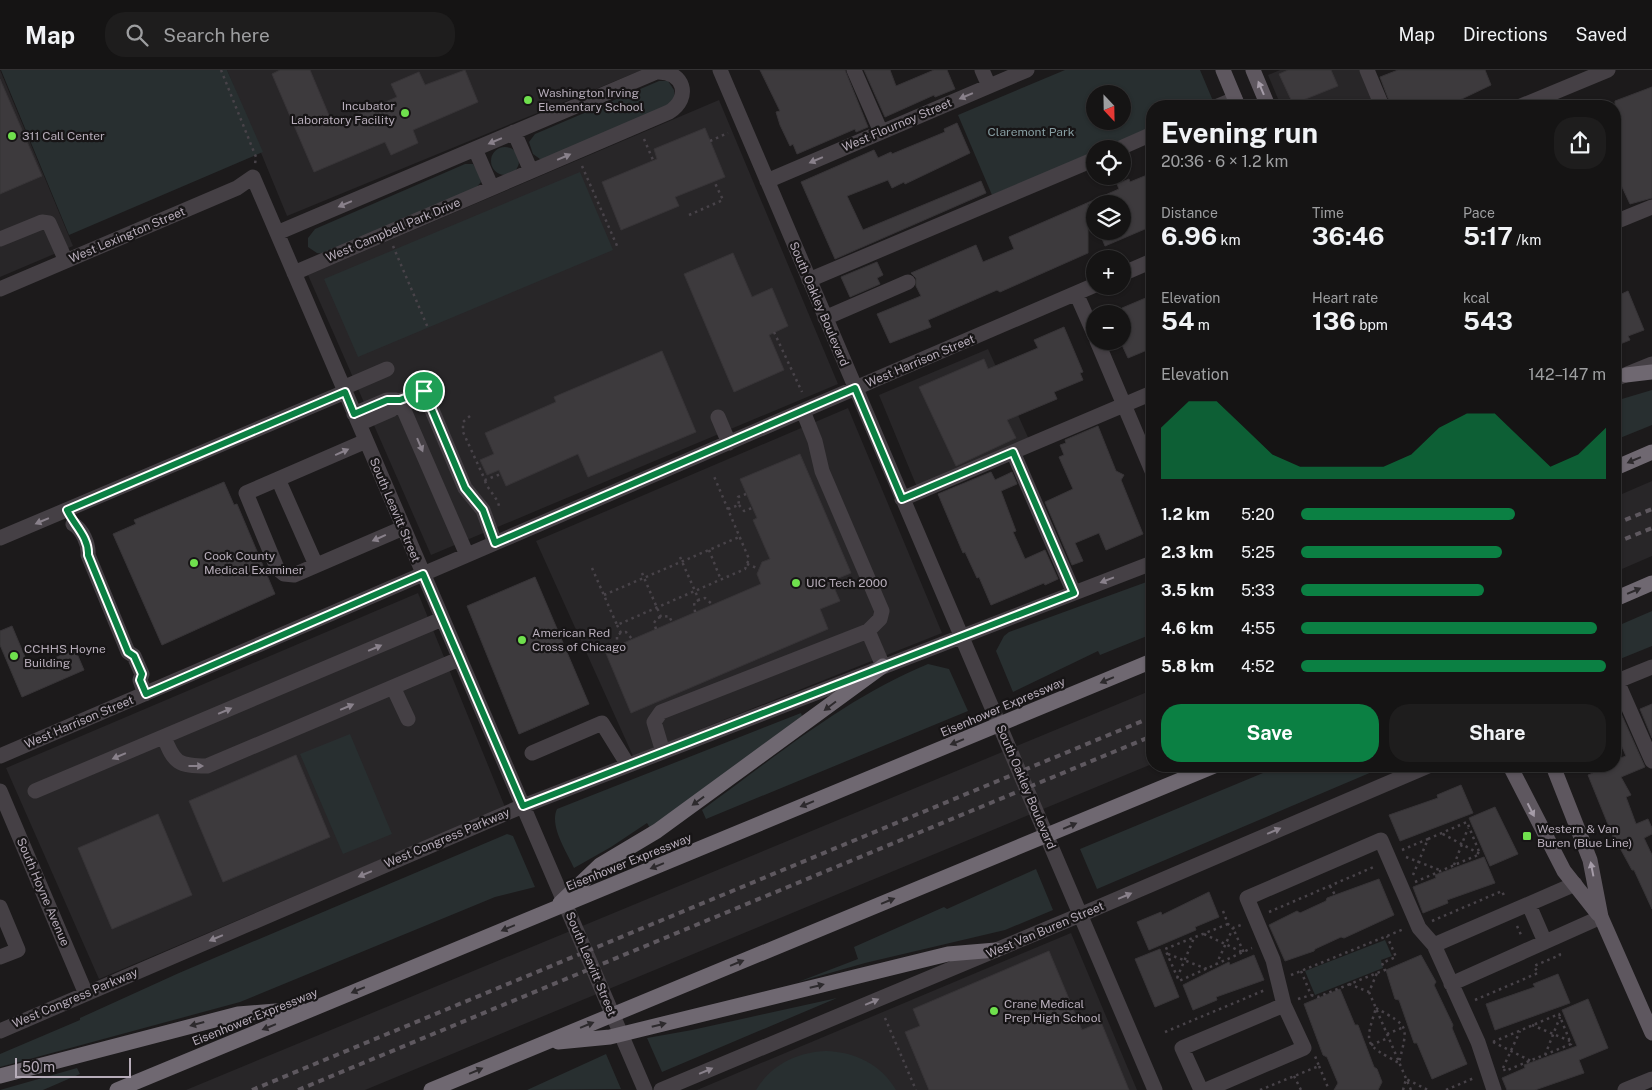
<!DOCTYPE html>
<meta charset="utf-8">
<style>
body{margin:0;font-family:"Public Sans",sans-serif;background:#1e1d1d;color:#f1f3f6;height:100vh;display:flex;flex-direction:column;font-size:19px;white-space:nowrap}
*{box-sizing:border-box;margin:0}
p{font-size:16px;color:#9d9ea0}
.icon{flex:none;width:28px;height:28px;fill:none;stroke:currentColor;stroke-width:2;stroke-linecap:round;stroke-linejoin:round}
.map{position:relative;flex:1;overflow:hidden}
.drawer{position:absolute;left:1146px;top:30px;width:475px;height:672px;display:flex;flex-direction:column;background:#151414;border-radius:20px;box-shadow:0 1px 4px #0004,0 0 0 1px #343334}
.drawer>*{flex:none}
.needle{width:32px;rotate:158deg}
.fabs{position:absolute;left:1086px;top:15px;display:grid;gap:10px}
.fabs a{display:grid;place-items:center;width:45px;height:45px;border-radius:50%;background:#151414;box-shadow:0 1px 4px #0004,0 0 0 1px #343334;font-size:25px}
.scale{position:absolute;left:15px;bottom:12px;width:116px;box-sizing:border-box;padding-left:5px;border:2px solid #b7adba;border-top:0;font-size:14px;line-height:18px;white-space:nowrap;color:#b7adba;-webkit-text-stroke:4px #171516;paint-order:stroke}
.pin{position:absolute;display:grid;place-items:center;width:42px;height:42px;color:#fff;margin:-21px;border:2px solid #fff;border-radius:50%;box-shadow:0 1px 5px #0007}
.round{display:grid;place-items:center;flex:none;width:52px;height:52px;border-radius:20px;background:#1e1d1d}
.summary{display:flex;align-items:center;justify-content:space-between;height:85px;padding:0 15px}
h1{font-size:28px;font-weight:700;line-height:38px}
.metrics{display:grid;grid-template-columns:repeat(3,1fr);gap:8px;height:85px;padding:5px 15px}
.metrics div{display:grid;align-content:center}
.metrics b{font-size:25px;font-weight:700}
.metrics small{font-size:14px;font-weight:400}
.metrics p{font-size:14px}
.chart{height:140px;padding:10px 15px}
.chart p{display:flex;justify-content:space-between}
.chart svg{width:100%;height:90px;margin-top:5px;fill:#0b8043;opacity:.7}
.primary-button{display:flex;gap:10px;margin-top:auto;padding:10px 15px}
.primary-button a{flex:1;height:58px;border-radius:20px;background:#0b8043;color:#fff;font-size:20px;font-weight:700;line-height:58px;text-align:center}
.primary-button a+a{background:#1e1d1d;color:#f1f3f6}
ul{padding:0 15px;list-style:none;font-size:16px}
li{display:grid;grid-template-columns:80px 60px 1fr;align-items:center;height:38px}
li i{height:12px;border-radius:6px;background:#0b8043}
header{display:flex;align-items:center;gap:30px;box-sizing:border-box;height:70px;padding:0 25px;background:#151414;border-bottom:1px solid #343334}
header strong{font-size:24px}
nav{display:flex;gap:28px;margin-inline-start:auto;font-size:18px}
.search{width:350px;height:45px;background:#1e1d1d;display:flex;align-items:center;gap:12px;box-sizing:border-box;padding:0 18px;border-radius:20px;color:#9d9ea0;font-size:19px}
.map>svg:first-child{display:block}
.built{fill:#282628}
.green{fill:#282f30;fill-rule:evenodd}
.building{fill:#3d3a3d;stroke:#373437}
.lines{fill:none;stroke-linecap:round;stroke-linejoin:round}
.path{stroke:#484349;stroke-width:2.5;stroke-dasharray:2.5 4;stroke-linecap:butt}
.minor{stroke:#454045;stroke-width:15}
.major{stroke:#5e575f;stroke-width:15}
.highway{stroke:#6f6871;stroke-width:15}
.rail{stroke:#5e585f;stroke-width:4;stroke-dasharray:6 5;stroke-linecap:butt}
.oneway{fill:#a59ca8}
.oneway2{fill:#89818b}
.oneway3{fill:#2d2a2d}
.route-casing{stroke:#fff;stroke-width:10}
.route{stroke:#0b8043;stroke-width:6}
.poi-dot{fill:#6fe04d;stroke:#171516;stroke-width:2}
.labels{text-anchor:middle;stroke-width:4.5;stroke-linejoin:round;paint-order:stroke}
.poi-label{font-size:12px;fill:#b7adba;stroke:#171516;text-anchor:start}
.street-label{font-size:12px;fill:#b7adba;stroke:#171516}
.park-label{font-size:12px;fill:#879ea2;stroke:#171516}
</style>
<header>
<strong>Map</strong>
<div class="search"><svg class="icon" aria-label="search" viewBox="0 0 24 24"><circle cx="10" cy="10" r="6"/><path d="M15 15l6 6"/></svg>Search here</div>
<nav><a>Map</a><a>Directions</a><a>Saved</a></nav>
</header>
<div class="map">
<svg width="1652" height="1020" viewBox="0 0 1652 1020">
<rect width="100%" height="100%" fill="#1c1a1b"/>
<path class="built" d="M0,0L73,176L0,207Z
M227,0H642L287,146Z
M1280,0H1367L1382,36H1281L1268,5Z
M719,30L838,314L431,485L308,205Z
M988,279L1031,374L919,422L879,325Z
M848,338L942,563L633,686L536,471Z
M1652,411V486L1615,502V427Z
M418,523L505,737L99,909L6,698Z
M1152,620V694L365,1020H186Z
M1071,863L1137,1020H697Z"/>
<path class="green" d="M1,0H227L263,82L69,165Z
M1065,0H1200L1213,31L1201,36H1152V57L1102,79H1095V82L992,125L958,45ZM1095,24H1122V51H1095Z
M659,11H668L674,20L675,29L670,37L549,89H540L533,84L529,72L535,64Z
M491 91a14 14 0 1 1 28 0a14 14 0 1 1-28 0Z
M465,94H473L479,103L481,112L475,119L324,184L317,183L308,177V168L315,159Z
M580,102L613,180L358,287L324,209Z
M1652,320V355L1615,370V331Z
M1152,510V564L1100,585L1098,581L1013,622L996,581L1004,566L1009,562Z
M1652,541V576L1615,591V557Z
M928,594L949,599L968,641L706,749L702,740C774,688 845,628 928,594Z
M801,643L802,646L650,758L647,753L611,777L574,798C567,782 549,756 557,739Z
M350,664L392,764L343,784L300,684Z
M1280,696H1386L1097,819L1080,779Z
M507,764L513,766L535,817L495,827L240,932L0,997V984L80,950V948L179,903Z
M1036,799L1053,840L1005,860L865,893L798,912L858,889L854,877L944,837L947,839Z
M1385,870L1392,886L1381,890L1383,898L1315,925L1305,901Z
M837,928L662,1002L647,968L692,960Z
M826,981C855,982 881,994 896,1020H756C771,995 797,982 826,981Z
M606,984L621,1019L527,1020Z
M77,998L80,1004L43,1020H0Z"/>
<path class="building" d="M280,0H310L333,55L397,27L391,14L419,2L425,15L465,0L478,32L413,60L418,73L391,85L385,72L314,102L272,4Z
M760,0H845L868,57L856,62L855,59L797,84L793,74L790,76L780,55L776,42L780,41Z
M864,0H890L896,16L934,0H947L955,19L935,27L934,25L885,47Z
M1288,0H1331L1338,16L1293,34L1279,4Z
M1398,0H1485L1491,15L1447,36H1391L1380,7Z
M0,9L42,106L0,124Z
M1652,17V128L1630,134L1615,102V31Z
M957,53L970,83L905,114L904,112L892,118L888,110L847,126L863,160L981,111L986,123L835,189L801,112L874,80L878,88L891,82L892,84L945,62L944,59Z
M705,58L725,107L675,127L679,136L621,160L602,112L657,89L654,79Z
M1152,103V156L1105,176L1099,161H1122V134H1088V183L1000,222L997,220L928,250L931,257L890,273L877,244L921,226L916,216V208L911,203L976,175L983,192L1014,179L1009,167L1119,119L1117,114L1129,109L1130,112Z
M733,183L752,227L772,218L788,256L769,265L784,300L734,322L684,204Z
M877,192L883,205L877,208L880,214L850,227L841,207Z
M1628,221L1644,260L1628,266L1630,270L1615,276V227Z
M1148,227L1152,233V278L1128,288L1122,275V238Z
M1064,257L1083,302L1080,303L1083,310L1054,322L1057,329L1007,350L1016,368L956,396L919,317L984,289L988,299L1038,278L1034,270Z
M662,281L696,362L588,407L578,384L506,416L499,400L487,405L480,390L494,384L485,363L556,332L554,327Z
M1098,356L1116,401L1124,405L1121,410L1143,464L1106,480L1099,463L1075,473L1083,491L1072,495L1045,432L1073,419L1059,387L1064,385L1060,375L1066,373L1065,370Z
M800,384L851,503L831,511L840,531L820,539L828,559L631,643L605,581L761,514L757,504L762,492L770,489L753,450L757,448L740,409Z
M991,402L995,410L1012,402L1017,414L1001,421L1016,461L1013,462L1025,489L1045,480L1058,509L1045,515L1044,513L991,535L979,507L977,508L965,482L963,483L938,424Z
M224,412L234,435L237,434L275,524L162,575L113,464L136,454L134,450Z
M535,507L589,634L519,664L467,536Z
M12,556L30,599L75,579L84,600L22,627L0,575V561Z
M1615,630L1645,697L1621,707L1631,725L1626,727L1636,754L1648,749L1652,758V764L1644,768L1652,785V839L1634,800H1632L1620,778L1618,779L1588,705L1593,703L1590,696H1615V690L1626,686L1615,661Z
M1652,634V668L1640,639Z
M296,685L330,767L223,812L189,731Z
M1461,715L1473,743L1400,771L1389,745L1438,728L1437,725Z
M1495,737L1518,784L1490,796L1469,748Z
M158,744L192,825L112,859L78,778Z
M1484,787L1495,813L1447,830L1448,833L1423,843L1413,817L1436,808L1435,805Z
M1379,809L1394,845L1344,868L1341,867L1315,879L1314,881L1285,891L1269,855L1297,841L1300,843L1326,831L1327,828Z
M1209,822L1219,847L1195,857L1196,860L1149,880L1137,852L1161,842L1162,845Z
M1160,879L1179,927L1155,937L1135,889Z
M1049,881L1082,960L1101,952L1129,1020H929L905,962L920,956L913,939Z
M1254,885L1264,910L1216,927L1217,930L1193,940L1183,915L1229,892L1230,895Z
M1421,885L1436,912L1434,915L1453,955L1452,958L1467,994L1432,1009L1417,973H1414L1399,930L1395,929L1386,900Z
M1558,904L1570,933L1495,960L1486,934L1535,917L1533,914Z
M1340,919L1355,955H1358L1374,997L1377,999L1382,1012L1378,1020H1334L1338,1013L1327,987L1323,985L1304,934Z
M1588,929L1608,978L1579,990L1584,1003L1535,1020H1507L1502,1008L1525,998L1524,995L1577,976L1562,940Z"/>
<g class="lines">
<path class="path" d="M221,0L256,87L255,94
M644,69L653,90
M710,71L728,63
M582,96L618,178
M689,145L723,130L714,111
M393,176L428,258
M774,262L802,322
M470,346L463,352V362L485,410L501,404
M485,411C488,420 497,427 499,436
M739,435L744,441L752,438
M728,439L739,435L738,427L746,424
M709,480L721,510
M680,487L699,530L705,528L713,535
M747,494L759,499
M592,498L617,555L745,499L749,489L713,404
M642,503L661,547L669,546L672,552
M604,525L739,467
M695,542L694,532L699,530
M617,555L621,563L626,562L632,569
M656,559L654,553L657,548L661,547
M617,576V565L621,563
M1402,780L1428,769
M1406,787L1442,801
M1454,795L1468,758
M1413,805L1428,769L1467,752L1480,784L1441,763
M1415,812L1480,784
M1330,816L1335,825
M1223,841L1228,854L1233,858L1241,855
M1269,842L1376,796
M1432,851L1502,821L1505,828
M1228,854L1165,879L1179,911L1252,878
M1517,856L1522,867
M1204,864L1244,883L1233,858
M1168,884L1207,899
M1216,895L1233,858
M1301,901L1311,925L1318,927L1377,903L1385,900L1382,893L1396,887L1387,866
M1291,905L1404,859
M1177,908L1194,868
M1349,914L1369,922L1377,903
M1369,922L1411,1020
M1298,929L1311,925
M1475,930L1538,903L1534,896L1560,885L1559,882
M1376,938C1410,957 1408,955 1399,993C1365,974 1364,976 1376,938Z
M885,948L916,1020
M1532,955L1570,971
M1165,962L1265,920
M1387,964L1404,957
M1493,972L1559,944L1571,974L1505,1001L1504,999
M1493,972L1531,991
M1371,975L1388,968
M1545,985L1560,947
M1319,996L1329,1020
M1503,998L1520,961
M1294,1006L1301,1020
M1260,1020L1319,996L1315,986
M1403,1020L1406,1009L1428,1020
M1446,1020L1474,1008"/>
<path class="minor" d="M720,0L1155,1020
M854,0L881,62
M982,0L989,16
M1367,0L1382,36
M1218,36L1235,29
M1521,36L1608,0
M514,62L531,101
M475,79L492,118
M1118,79L1152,64
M767,111L1027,0
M1615,152L1652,137
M277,163L656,2C684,0 692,28 669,42L294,203
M0,169L42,152L49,153L66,191
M1122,204L1152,191
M809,210L1095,89
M0,219L237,118L253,107L645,1020
M1076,223L1095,266
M825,248L908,212
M1097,271L1152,401
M1615,309L1652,294
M343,318L387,299
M400,331L467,485
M803,341L815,371L822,401L882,541L880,549L868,561
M354,344L387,330H396
M718,347L729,373
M359,354L391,340L400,331L424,321L465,418L483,440L495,473
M366,371L246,423L277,498L284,504L294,505L403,458
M1013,382L1074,523
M278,409L316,495
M902,429L1152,323
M73,454C82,459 89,474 88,485L128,582L134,586L142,604L140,610L145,624
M0,468L345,322
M1617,611L1652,691
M1615,612L1652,597
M393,617L408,649
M164,667C174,693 178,696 207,696L459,589
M663,682L654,652L661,642L868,561L883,596
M532,683L602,653L628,695
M0,686L1095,215
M0,721L86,924
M35,721L442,549
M1529,835L1545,872
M0,837L18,880L0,887
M1434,875L1575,814
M1451,914L1601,847
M0,961L523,736L1152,493
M661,1020L1080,845L1428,696
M1201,1020L1182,978L1284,935
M1206,1020L1304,978L1284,935L1273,890L1247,828L1381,770L1419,858L1434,875L1478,972L1494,1020
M1625,1020L1652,1009"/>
<path class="major" d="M1223,0L1238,36
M1253,0L1268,36
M1510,696L1564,801L1598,844
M1553,696L1590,790L1601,847L1652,963"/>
<path class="highway" d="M1626,305L1652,302
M1615,398L1652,382
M1615,529L1652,513
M560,833L600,795L657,761L883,596
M558,972L610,967L948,884L996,880
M0,1006L238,944L300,939
M117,1020L1152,591
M431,1020L1214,696"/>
<path class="rail" d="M1615,454L1652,439
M1615,473L1652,458
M252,1020L1152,647
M298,1020L1152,666"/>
</g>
<defs><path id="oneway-solid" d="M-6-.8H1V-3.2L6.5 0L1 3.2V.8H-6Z" transform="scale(1.25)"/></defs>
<g class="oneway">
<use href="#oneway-solid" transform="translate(1261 18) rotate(-113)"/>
<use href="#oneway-solid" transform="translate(1531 740) rotate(63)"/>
<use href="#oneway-solid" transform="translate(1592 799) rotate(-101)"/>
</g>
<g class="oneway2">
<use href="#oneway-solid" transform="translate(966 26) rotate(157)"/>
<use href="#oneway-solid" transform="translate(495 71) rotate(157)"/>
<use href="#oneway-solid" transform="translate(564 87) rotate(-23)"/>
<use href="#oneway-solid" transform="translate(816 90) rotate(157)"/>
<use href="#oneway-solid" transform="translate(345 134) rotate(157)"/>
<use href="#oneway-solid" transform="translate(420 375) rotate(67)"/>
<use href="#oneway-solid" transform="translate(342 382) rotate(-24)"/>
<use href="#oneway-solid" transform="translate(42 451) rotate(157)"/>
<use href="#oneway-solid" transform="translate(379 468) rotate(156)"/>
<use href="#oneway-solid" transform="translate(1107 510) rotate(159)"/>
<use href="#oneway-solid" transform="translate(375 578) rotate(-23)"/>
<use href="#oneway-solid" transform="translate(347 637) rotate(-23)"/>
<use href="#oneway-solid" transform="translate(225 641) rotate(-23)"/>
<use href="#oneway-solid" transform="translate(119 686) rotate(157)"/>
<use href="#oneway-solid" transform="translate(196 696)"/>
<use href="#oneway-solid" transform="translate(1274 761) rotate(-23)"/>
<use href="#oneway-solid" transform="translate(365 804) rotate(157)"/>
<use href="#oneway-solid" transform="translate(1125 826) rotate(-23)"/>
<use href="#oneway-solid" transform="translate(216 868) rotate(157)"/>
<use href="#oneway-solid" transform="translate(872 932) rotate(-23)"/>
<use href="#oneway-solid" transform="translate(706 1001) rotate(-23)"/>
</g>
<g class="oneway3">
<use href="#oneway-solid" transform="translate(1634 390) rotate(157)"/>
<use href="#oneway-solid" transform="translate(1634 521) rotate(-23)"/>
<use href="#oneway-solid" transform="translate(1107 610) rotate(157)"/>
<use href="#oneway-solid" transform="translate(830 636) rotate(143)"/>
<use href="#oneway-solid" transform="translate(957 672) rotate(158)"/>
<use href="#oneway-solid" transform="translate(698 731) rotate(144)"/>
<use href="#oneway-solid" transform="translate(807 734) rotate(158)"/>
<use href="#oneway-solid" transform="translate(1070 756) rotate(-23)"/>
<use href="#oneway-solid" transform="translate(657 796) rotate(158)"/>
<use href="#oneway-solid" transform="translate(888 831) rotate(-22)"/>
<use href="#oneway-solid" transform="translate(508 858) rotate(157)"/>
<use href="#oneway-solid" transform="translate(737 893) rotate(-22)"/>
<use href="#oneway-solid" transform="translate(817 916) rotate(-14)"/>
<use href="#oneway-solid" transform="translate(358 920) rotate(157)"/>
<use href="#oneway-solid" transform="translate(197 954) rotate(165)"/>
<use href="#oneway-solid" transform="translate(587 955) rotate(-22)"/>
<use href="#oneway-solid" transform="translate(659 955) rotate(-14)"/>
<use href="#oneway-solid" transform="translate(269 957) rotate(158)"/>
<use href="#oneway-solid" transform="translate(476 1001) rotate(-23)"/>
</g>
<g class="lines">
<g class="route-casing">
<path id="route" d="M855,318L902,429L1013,382L1074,523L523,736L423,504L146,624L140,610L142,604L134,586L128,582L88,485C89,467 74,455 67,440L345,322L354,344L387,330H400L424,321L465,418L483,440L495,473Z"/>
</g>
<use href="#route" class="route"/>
</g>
<g class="poi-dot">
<circle cx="528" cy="30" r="5"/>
<circle cx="405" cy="43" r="5"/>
<circle cx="12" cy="66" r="5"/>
<circle cx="194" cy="493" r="5"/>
<circle cx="796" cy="513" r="5"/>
<circle cx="522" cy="570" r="5"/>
<circle cx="14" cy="586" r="5"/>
<rect x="1522" y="761" width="10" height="10" rx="2.5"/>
<circle cx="994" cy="941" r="5"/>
</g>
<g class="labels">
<g class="poi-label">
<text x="538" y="27">Washington Irving<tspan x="538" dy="14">Elementary School</tspan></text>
<text x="395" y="40" text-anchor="end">Incubator<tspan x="395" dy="14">Laboratory Facility</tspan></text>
<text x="22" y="70">311 Call Center</text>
<text x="204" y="490">Cook County<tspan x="204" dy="14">Medical Examiner</tspan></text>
<text x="806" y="517">UIC Tech 2000</text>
<text x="532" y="567">American Red<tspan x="532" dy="14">Cross of Chicago</tspan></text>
<text x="24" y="583">CCHHS Hoyne<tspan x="24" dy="14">Building</tspan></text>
<text x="1537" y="763">Western &amp; Van<tspan x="1537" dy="14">Buren (Blue Line)</tspan></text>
<text x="1004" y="938">Crane Medical<tspan x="1004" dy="14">Prep High School</tspan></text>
</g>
<g class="street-label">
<text transform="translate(897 55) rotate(-23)" y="4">West Flournoy Street</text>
<text transform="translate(393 160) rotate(-23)" y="4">West Campbell Park Drive</text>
<text transform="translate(127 165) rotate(-23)" y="4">West Lexington Street</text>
<text transform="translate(819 234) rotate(67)" y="4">South Oakley Boulevard</text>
<text transform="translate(920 291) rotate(-23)" y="4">West Harrison Street</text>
<text transform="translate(395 440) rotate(67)" y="4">South Leavitt Street</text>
<text transform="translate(1003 637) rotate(-23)" y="4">Eisenhower Expressway</text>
<text transform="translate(79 652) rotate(-23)" y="4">West Harrison Street</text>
<text transform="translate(1026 717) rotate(67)" y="4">South Oakley Boulevard</text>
<text transform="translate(447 768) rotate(-23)" y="4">West Congress Parkway</text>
<text transform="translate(629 792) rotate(-22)" y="4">Eisenhower Expressway</text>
<text transform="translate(43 822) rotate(67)" y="4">South Hoyne Avenue</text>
<text transform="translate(1045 860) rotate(-23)" y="4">West Van Buren Street</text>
<text transform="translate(591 894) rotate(67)" y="4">South Leavitt Street</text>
<text transform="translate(75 928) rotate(-23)" y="4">West Congress Parkway</text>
<text transform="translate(255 947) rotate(-22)" y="4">Eisenhower Expressway</text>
</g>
<g class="park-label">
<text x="1031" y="66">Claremont Park</text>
</g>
</g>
</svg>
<div class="fabs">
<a><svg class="needle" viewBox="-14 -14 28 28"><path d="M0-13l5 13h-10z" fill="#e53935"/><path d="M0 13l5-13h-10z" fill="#9d9ea0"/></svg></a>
<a><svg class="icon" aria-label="locate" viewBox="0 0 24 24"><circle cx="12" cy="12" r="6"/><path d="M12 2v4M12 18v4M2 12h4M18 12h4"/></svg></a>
<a><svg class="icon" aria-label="layers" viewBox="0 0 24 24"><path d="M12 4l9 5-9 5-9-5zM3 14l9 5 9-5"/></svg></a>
<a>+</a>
<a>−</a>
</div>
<div class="scale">50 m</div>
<div class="pin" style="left:424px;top:321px;background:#1e9e55"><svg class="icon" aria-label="arrive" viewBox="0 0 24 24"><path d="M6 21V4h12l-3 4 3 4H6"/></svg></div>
<section class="drawer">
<div class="summary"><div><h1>Evening run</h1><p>20:36 · 6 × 1.2 km</p></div><a class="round"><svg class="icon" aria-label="share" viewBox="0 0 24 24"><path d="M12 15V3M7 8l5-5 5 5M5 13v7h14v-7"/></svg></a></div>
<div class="metrics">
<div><p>Distance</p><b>6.96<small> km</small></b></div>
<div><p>Time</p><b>36:46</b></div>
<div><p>Pace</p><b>5:17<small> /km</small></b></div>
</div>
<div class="metrics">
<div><p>Elevation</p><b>54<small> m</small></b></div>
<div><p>Heart rate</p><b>136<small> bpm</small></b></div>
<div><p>kcal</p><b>543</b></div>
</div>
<div class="chart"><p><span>Elevation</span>142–147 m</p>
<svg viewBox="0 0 160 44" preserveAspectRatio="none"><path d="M0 44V19L10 6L20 6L30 19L40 32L50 38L60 38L70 38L80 38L90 32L100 19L110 12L120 12L130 25L140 38L150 32L160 19V44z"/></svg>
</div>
<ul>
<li><b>1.2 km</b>5:20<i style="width:70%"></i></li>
<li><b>2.3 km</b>5:25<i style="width:66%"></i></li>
<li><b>3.5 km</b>5:33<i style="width:60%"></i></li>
<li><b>4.6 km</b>4:55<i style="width:97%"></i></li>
<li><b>5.8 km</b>4:52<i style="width:100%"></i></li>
</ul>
<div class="primary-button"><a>Save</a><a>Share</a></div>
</section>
</div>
